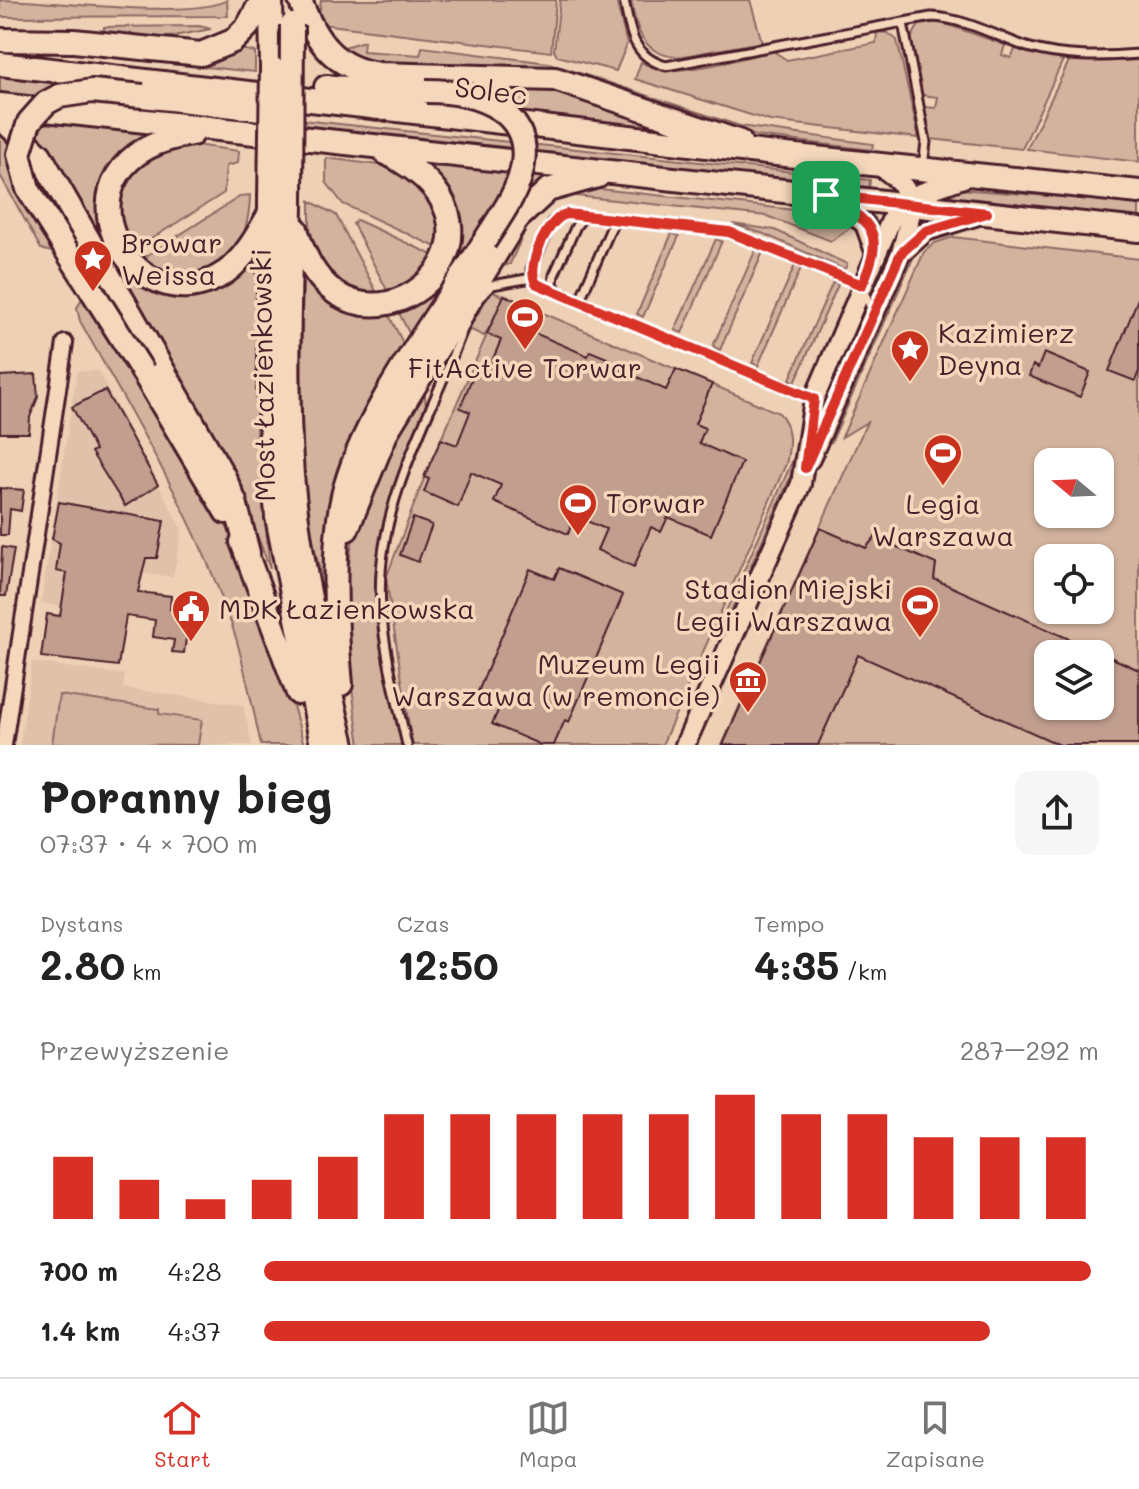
<!DOCTYPE html>
<html lang="pl">
<meta charset="utf-8">
<style>
body{margin:0;font-family:Mali,sans-serif;background:#f6f6f6;color:#222;height:100vh;display:flex;flex-direction:column;font-size:30px;white-space:nowrap}
*{box-sizing:border-box;margin:0}
p{font-size:26px;color:#767676}
.icon{flex:none;width:44px;height:44px;fill:none;stroke:currentColor;stroke-width:2;stroke-linecap:round;stroke-linejoin:round}
.map{position:relative;height:745px;overflow:hidden}
.panel{display:flex;flex-direction:column;background:#fff;flex:1}
.panel>*{flex:none}
.needle{width:52px;rotate:289deg}
.fabs{position:absolute;left:1034px;top:448px;display:grid;gap:16px}
.fabs a{display:grid;place-items:center;width:80px;height:80px;border-radius:16px;background:#fff;box-shadow:0 2px 6px #0004;font-size:40px}
.pin{position:absolute;display:grid;place-items:center;width:68px;height:68px;color:#fff;margin:-34px;border-radius:16px;box-shadow:0 4px 12px #0006}
.round{display:grid;place-items:center;flex:none;width:84px;height:84px;border-radius:16px;background:#f6f6f6}
.overview{display:flex;align-items:center;justify-content:space-between;height:136px;padding:0 40px}
h1{font-size:44px;font-weight:800;line-height:60px}
.metrics{display:grid;grid-template-columns:repeat(3,1fr);gap:12px;height:136px;padding:8px 40px}
.metrics div{display:grid;align-content:center}
.metrics b{font-size:40px;font-weight:800}
.metrics small{font-size:22px;font-weight:400}
.metrics p{font-size:22px}
.chart{height:224px;padding:16px 40px}
.chart p{display:flex;justify-content:space-between}
.chart svg{width:100%;height:144px;margin-top:8px;stroke:#d93025;stroke-width:6}
ul{padding:0 40px;list-style:none;font-size:26px}
li{display:grid;grid-template-columns:128px 96px 1fr;align-items:center;height:60px}
li i{height:20px;border-radius:10px;background:#d93025}
.tabs{display:flex;justify-content:space-around;align-items:center;height:112px;border-top:2px solid #e0e0e0;background:#fff;font-size:22px;color:#767676}
.tabs a{display:grid;justify-items:center;gap:4px}
.tabs .selected{color:#d93025}
.map>svg:first-child{display:block}
.built{fill:#e0c1a9}
.green{fill:#d3b39e;stroke:#8e6964;stroke-width:2;fill-rule:evenodd}
.building{fill:#c19e8e;stroke:#4a1f2b;stroke-width:2;fill-rule:evenodd}
.lines{fill:none;stroke-linecap:round;stroke-linejoin:round}
.service-casing{stroke:#4a1f2b;stroke-width:13}
.minor-casing{stroke:#4a1f2b;stroke-width:20}
.tertiary-casing{stroke:#4a1f2b;stroke-width:24}
.primary-casing{stroke:#4a1f2b;stroke-width:28}
.service{stroke:#f5d7bb;stroke-width:7}
.minor{stroke:#f5d7bb;stroke-width:14}
.tertiary{stroke:#f5d7bb;stroke-width:18}
.primary{stroke:#f5d7bb;stroke-width:22}
.primary-bridge-casing{stroke:#4a1f2b;stroke-width:28;stroke-linecap:butt}
.primary-bridge{stroke:#f5d7bb;stroke-width:22}
.route-casing{stroke:#fff;stroke-width:16}
.route{stroke:#d93025;stroke-width:10}
.labels{text-anchor:middle;stroke-width:7;stroke-linejoin:round;paint-order:stroke}
.street-label{font-size:28px;fill:#4a1f2b;stroke:#f5d7bb}
.poi-label{font-size:28px;fill:#4a1f2b;stroke:#f5d7bb;text-anchor:start}
</style>
<div class="map">
<svg width="1139" height="745" viewBox="0 0 1139 745">
<rect width="100%" height="100%" fill="#eed0b5"/>
<filter id="ink" filterUnits="userSpaceOnUse"><feTurbulence type="fractalNoise" baseFrequency=".0125" numOctaves="2"/><feDisplacementMap in="SourceGraphic" scale="16" xChannelSelector="R" yChannelSelector="G"/><feConvolveMatrix kernelMatrix="1 2 1 2 8 2 1 2 1" color-interpolation-filters="sRGB"/></filter>
<g filter="url(#ink)">
<path class="built" d="M77,371H98L182,530L173,577L141,573L134,617L41,603Z
M32,662L125,675L123,688L243,705L252,745H20Z"/>
<path class="green" d="M0,0C48,0 192,20 227,0L228,16L0,17Z
M321,0H556L551,52L321,24L318,22Z
M560,0H616L627,44L616,71L557,56L554,51Z
M631,0H750L762,42L678,57C643,55 636,30 631,0Z
M940,22L1005,45L1002,55L1011,58L1015,49L1063,60L1022,149L931,139L925,107L936,108L938,97L922,95L911,38L919,25Z
M199,26L211,29L158,39L104,34V27Z
M877,32L888,33L897,40L919,138L770,121L635,79L641,62C670,82 739,58 773,51L787,60L876,43Z
M364,41L363,51L420,55L422,47L549,63L740,126L873,144L872,150L756,136L579,78L375,66L338,49Z
M240,49L255,52V72L206,67Z
M1139,60V162L1027,149L1069,61Z
M0,75L142,89L198,109L870,180L869,188L0,94Z
M554,86L693,135L519,119L473,87Z
M41,122L153,133L134,144L116,162L117,204L134,165L188,144L239,151L238,163L226,166L224,193L105,268L41,249L0,175V129L33,136Z
M326,158L394,167L458,223L452,199L434,172V167H462L554,178L479,267L343,204L326,182Z
M599,189L833,214L856,224L831,241L767,216L566,195L545,203L531,217L510,264L493,270C529,226 530,188 599,189Z
M958,189L1139,203V219L932,195Z
M250,195C249,233 238,260 200,272C190,276 179,277 168,274C159,272 149,265 140,260L241,196Z
M310,201L336,215L379,297L330,279L310,234Z
M357,220L437,257L432,266L390,296L353,224Z
M732,224L775,230L847,264L845,269L841,268L764,234Z
M672,233L679,236L643,317L637,314Z
M953,237L1139,259V745H722L867,422L842,437L924,252L935,243ZM1048,462H1100V514H1048ZM1048,558H1100V610H1048ZM1048,654H1100V706H1048Z
M716,239L722,241L682,333L675,330Z
M918,247L831,443L838,415L910,255Z
M756,249L763,252L720,350L713,346Z
M256,252V428L270,569L243,498L118,274L125,270L156,289Z
M795,265L801,268L758,366L752,363Z
M451,266L457,269L413,341L398,311L430,294Z
M303,270C326,299 348,316 388,313L407,351L325,587C294,495 302,367 303,270Z
M833,282L838,285L795,382L790,379Z
M491,291L779,413C792,425 790,448 786,464L662,745H412L386,578L425,476L492,323L484,336L469,329Z
M83,296C129,370 181,443 223,520C261,590 283,669 304,745H261C253,709 246,673 236,638C200,526 137,423 80,321L77,308Z
M424,383L426,409L393,487L375,577L379,625L403,745H360C347,658 333,563 372,480C387,447 407,415 424,383Z
M795,455L790,478L724,627L718,629Z
M59,695L159,709V714L202,720L198,745L52,744Z"/>
<path class="building" d="M504,295L540,311L532,332L588,356L590,351L612,360L610,365L666,390L676,369L712,384L695,424L705,428L699,443L742,462L711,535L668,517L661,532L651,527L634,567L597,550L606,529L575,516L568,534L494,502L501,485L471,472L458,507L424,492L429,479L424,477L441,439L457,445L470,412L460,408L476,368L487,373L501,340L487,334Z
M1139,296V371L1135,381L1109,371Z
M1044,353L1090,372L1080,397L1029,376L1033,365L1038,368Z
M36,374L38,397L30,417L29,433H0V376Z
M105,390L158,485L125,506L91,452L95,450L72,407Z
M0,488L24,490L21,511L10,509L8,535H0Z
M59,502L164,521L157,558H146L138,592L171,596L170,609L190,611L184,653L172,652L174,640L153,637L155,620L126,616L118,666L41,657L47,614L60,616L67,573L56,571L60,543L52,539Z
M413,518L432,525L418,562L400,555Z
M820,528L866,548L875,537L936,564L934,579L1139,670V745H1060L858,655L818,745H723ZM1048,654H1100V706H1048Z
M2,547L14,549L6,596H0Z
M559,568L623,595L569,722L565,720L554,745H541L492,724L501,704L477,694L530,569L554,579Z"/>
<g class="lines">
<g class="service-casing">
<path id="service" d="M624,0C630,30 632,57 666,66L931,17C965,18 995,36 1027,47C1064,58 1101,57 1139,54
M903,23L926,142L923,166
M557,292L553,283L554,275L576,226L584,216
M579,302L615,219
M814,399L537,284L531,269L552,222L567,214L729,232L862,285L871,309
M407,745C397,700 384,652 381,606C375,525 413,449 444,377C457,348 467,307 492,285L532,278"/>
</g>
<g class="minor-casing">
<path id="minor" d="M4,745L65,343"/>
</g>
<g class="tertiary-casing">
<path id="tertiary" d="M832,198L865,224L876,254
M903,252L926,231L975,216
M810,459L901,253C912,209 923,194 878,165
M685,745L801,484L814,399L895,211L910,197L966,177"/>
</g>
<g class="primary-casing">
<path id="primary" d="M271,0L272,68
M300,0C315,40 334,69 379,74L555,79L740,142
M0,40L74,41L201,54L233,41L248,26L262,0
M0,64L767,153L1139,192
M326,87L426,91
M143,96L287,112
M0,105L1139,230
M0,117L40,155L224,477L235,502L248,553
M192,134C34,159 132,337 226,272C245,258 258,234 270,213
M270,199L269,403L277,517L322,745
M291,201C290,292 285,384 292,475C300,567 322,656 343,745
M296,229C343,402 555,235 386,153
M143,372L226,512
M347,529L387,431L517,219L548,190L598,176
M242,542L298,693
M341,684C336,630 331,548 343,496C361,417 440,313 484,242"/>
</g>
<use href="#service" class="service"/>
<use href="#minor" class="minor"/>
<use href="#tertiary" class="tertiary"/>
<use href="#primary" class="primary"/>
<g class="primary-bridge-casing">
<path id="primary-bridge" d="M426,91C477,91 540,111 520,177C513,200 497,221 484,242
M143,96L92,91L59,96L46,103L29,122L19,154L28,189L143,372
M270,199L272,68
M291,201L292,25"/>
</g>
<use href="#primary-bridge" class="primary-bridge"/>
</g>
</g>
<g class="lines" filter="url(#ink)">
<g class="route-casing">
<path id="route" d="M826,195L987,213L926,231L901,253L805,468L814,399L537,284C524,269 548,217 567,214L729,232L862,285C886,231 873,223 826,195Z"/>
</g>
<use href="#route" class="route"/>
</g>
<defs>
<g id="sight-pin" transform="scale(2)"><path d="M0 17L-7.5 6A9.5 9.5 0 1 1 7.5 6Z" fill="#c8321e" stroke="#f5d7bb"/><path d="M0-6L1.8-2.2L6-1.7L2.9 1.2L3.7 5.4L0 3.3L-3.7 5.4L-2.9 1.2L-6-1.7L-1.8-2.2Z" fill="#fff"/></g>
<g id="stadium-pin" transform="scale(2)"><path d="M0 17L-7.5 6A9.5 9.5 0 1 1 7.5 6Z" fill="#c8321e" stroke="#f5d7bb"/><path d="M0-5a6.5 5 0 1 0 0 10a6.5 5 0 1 0 0-10ZM-3.5-1.8h7v3.6h-7Z" fill="#fff"/></g>
<g id="civic-pin" transform="scale(2)"><path d="M0 17L-7.5 6A9.5 9.5 0 1 1 7.5 6Z" fill="#c8321e" stroke="#f5d7bb"/><path d="M-.6-6.5H3V-4.5H.6V-3L4-1V1h2V6H-6V1h2V-1L-.6-3ZM-1.2 2.5V6h2.4V2.5Z" fill="#fff"/></g>
<g id="museum-pin" transform="scale(2)"><path d="M0 17L-7.5 6A9.5 9.5 0 1 1 7.5 6Z" fill="#c8321e" stroke="#f5d7bb"/><path d="M0-6L6-3V-2H-6V-3ZM-5-1h2V3h-2ZM-1-1h2V3h-2ZM3-1h2V3H3ZM-6 4H6V6H-6Z" fill="#fff"/></g>
</defs>
<g fill-rule="evenodd">
<use href="#sight-pin" x="93" y="259"/>
<use href="#stadium-pin" x="525" y="317"/>
<use href="#sight-pin" x="910" y="349"/>
<use href="#stadium-pin" x="943" y="453"/>
<use href="#stadium-pin" x="578" y="503"/>
<use href="#stadium-pin" x="920" y="605"/>
<use href="#civic-pin" x="191" y="609"/>
<use href="#museum-pin" x="748" y="680"/>
</g>
<g class="labels">
<g class="street-label">
<text transform="translate(491 91) rotate(7)" y="10">Solec</text>
<text transform="translate(263 375) rotate(-91)" y="10">Most Łazienkowski</text>
</g>
<g class="poi-label">
<text x="121" y="253">Browar<tspan x="121" dy="32">Weissa</tspan></text>
<text x="938" y="343">Kazimierz<tspan x="938" dy="32">Deyna</tspan></text>
<text x="525" y="378" text-anchor="middle">FitActive Torwar</text>
<text x="606" y="513">Torwar</text>
<text x="943" y="514" text-anchor="middle">Legia<tspan x="943" dy="32">Warszawa</tspan></text>
<text x="892" y="599" text-anchor="end">Stadion Miejski<tspan x="892" dy="32">Legii Warszawa</tspan></text>
<text x="219" y="619">MDK Łazienkowska</text>
<text x="720" y="674" text-anchor="end">Muzeum Legii<tspan x="720" dy="32">Warszawa (w remoncie)</tspan></text>
</g>
</g>
</svg>
<div class="fabs">
<a><svg class="needle" viewBox="-14 -14 28 28"><path d="M0-13l5 13h-10z" fill="#e53935"/><path d="M0 13l5-13h-10z" fill="#767676"/></svg></a>
<a><svg class="icon" aria-label="locate" viewBox="0 0 24 24"><circle cx="12" cy="12" r="6"/><path d="M12 2v4M12 18v4M2 12h4M18 12h4"/></svg></a>
<a><svg class="icon" aria-label="layers" viewBox="0 0 24 24"><path d="M12 4l9 5-9 5-9-5zM3 14l9 5 9-5"/></svg></a>
</div>
<div class="pin" style="left:826px;top:195px;background:#1e9e55"><svg class="icon" aria-label="arrive" viewBox="0 0 24 24"><path d="M6 21V4h12l-3 4 3 4H6"/></svg></div>
</div>
<section class="panel">
<div class="overview"><div><h1>Poranny bieg</h1><p>07:37 · 4 × 700 m</p></div><a class="round"><svg class="icon" aria-label="share" viewBox="0 0 24 24"><path d="M12 15V3M7 8l5-5 5 5M5 13v7h14v-7"/></svg></a></div>
<div class="metrics">
<div><p>Dystans</p><b>2.80<small> km</small></b></div>
<div><p>Czas</p><b>12:50</b></div>
<div><p>Tempo</p><b>4:35<small> /km</small></b></div>
</div>
<div class="chart"><p><span>Przewyższenie</span>287–292 m</p>
<svg viewBox="0 0 160 44" preserveAspectRatio="none"><path d="M5 44V25M15 44V32M25 44V38M35 44V32M45 44V25M55 44V12M65 44V12M75 44V12M85 44V12M95 44V12M105 44V6M115 44V12M125 44V12M135 44V19M145 44V19M155 44V19"/></svg>
</div>
<ul>
<li><b>700 m</b>4:28<i style="width:99%"></i></li>
<li><b>1.4 km</b>4:37<i style="width:87%"></i></li>
</ul>
</section>
<nav class="tabs">
<a class="selected"><svg class="icon" aria-label="home" viewBox="0 0 24 24"><path d="M3 11l9-7 9 7M6 9v11h12V9"/></svg>Start</a>
<a><svg class="icon" aria-label="map" viewBox="0 0 24 24"><path d="M3 6l6-2 6 2 6-2v14l-6 2-6-2-6 2zM9 4v14M15 6v14"/></svg>Mapa</a>
<a><svg class="icon" aria-label="saved" viewBox="0 0 24 24"><path d="M7 4h10v16l-5-4-5 4z"/></svg>Zapisane</a>
</nav>
